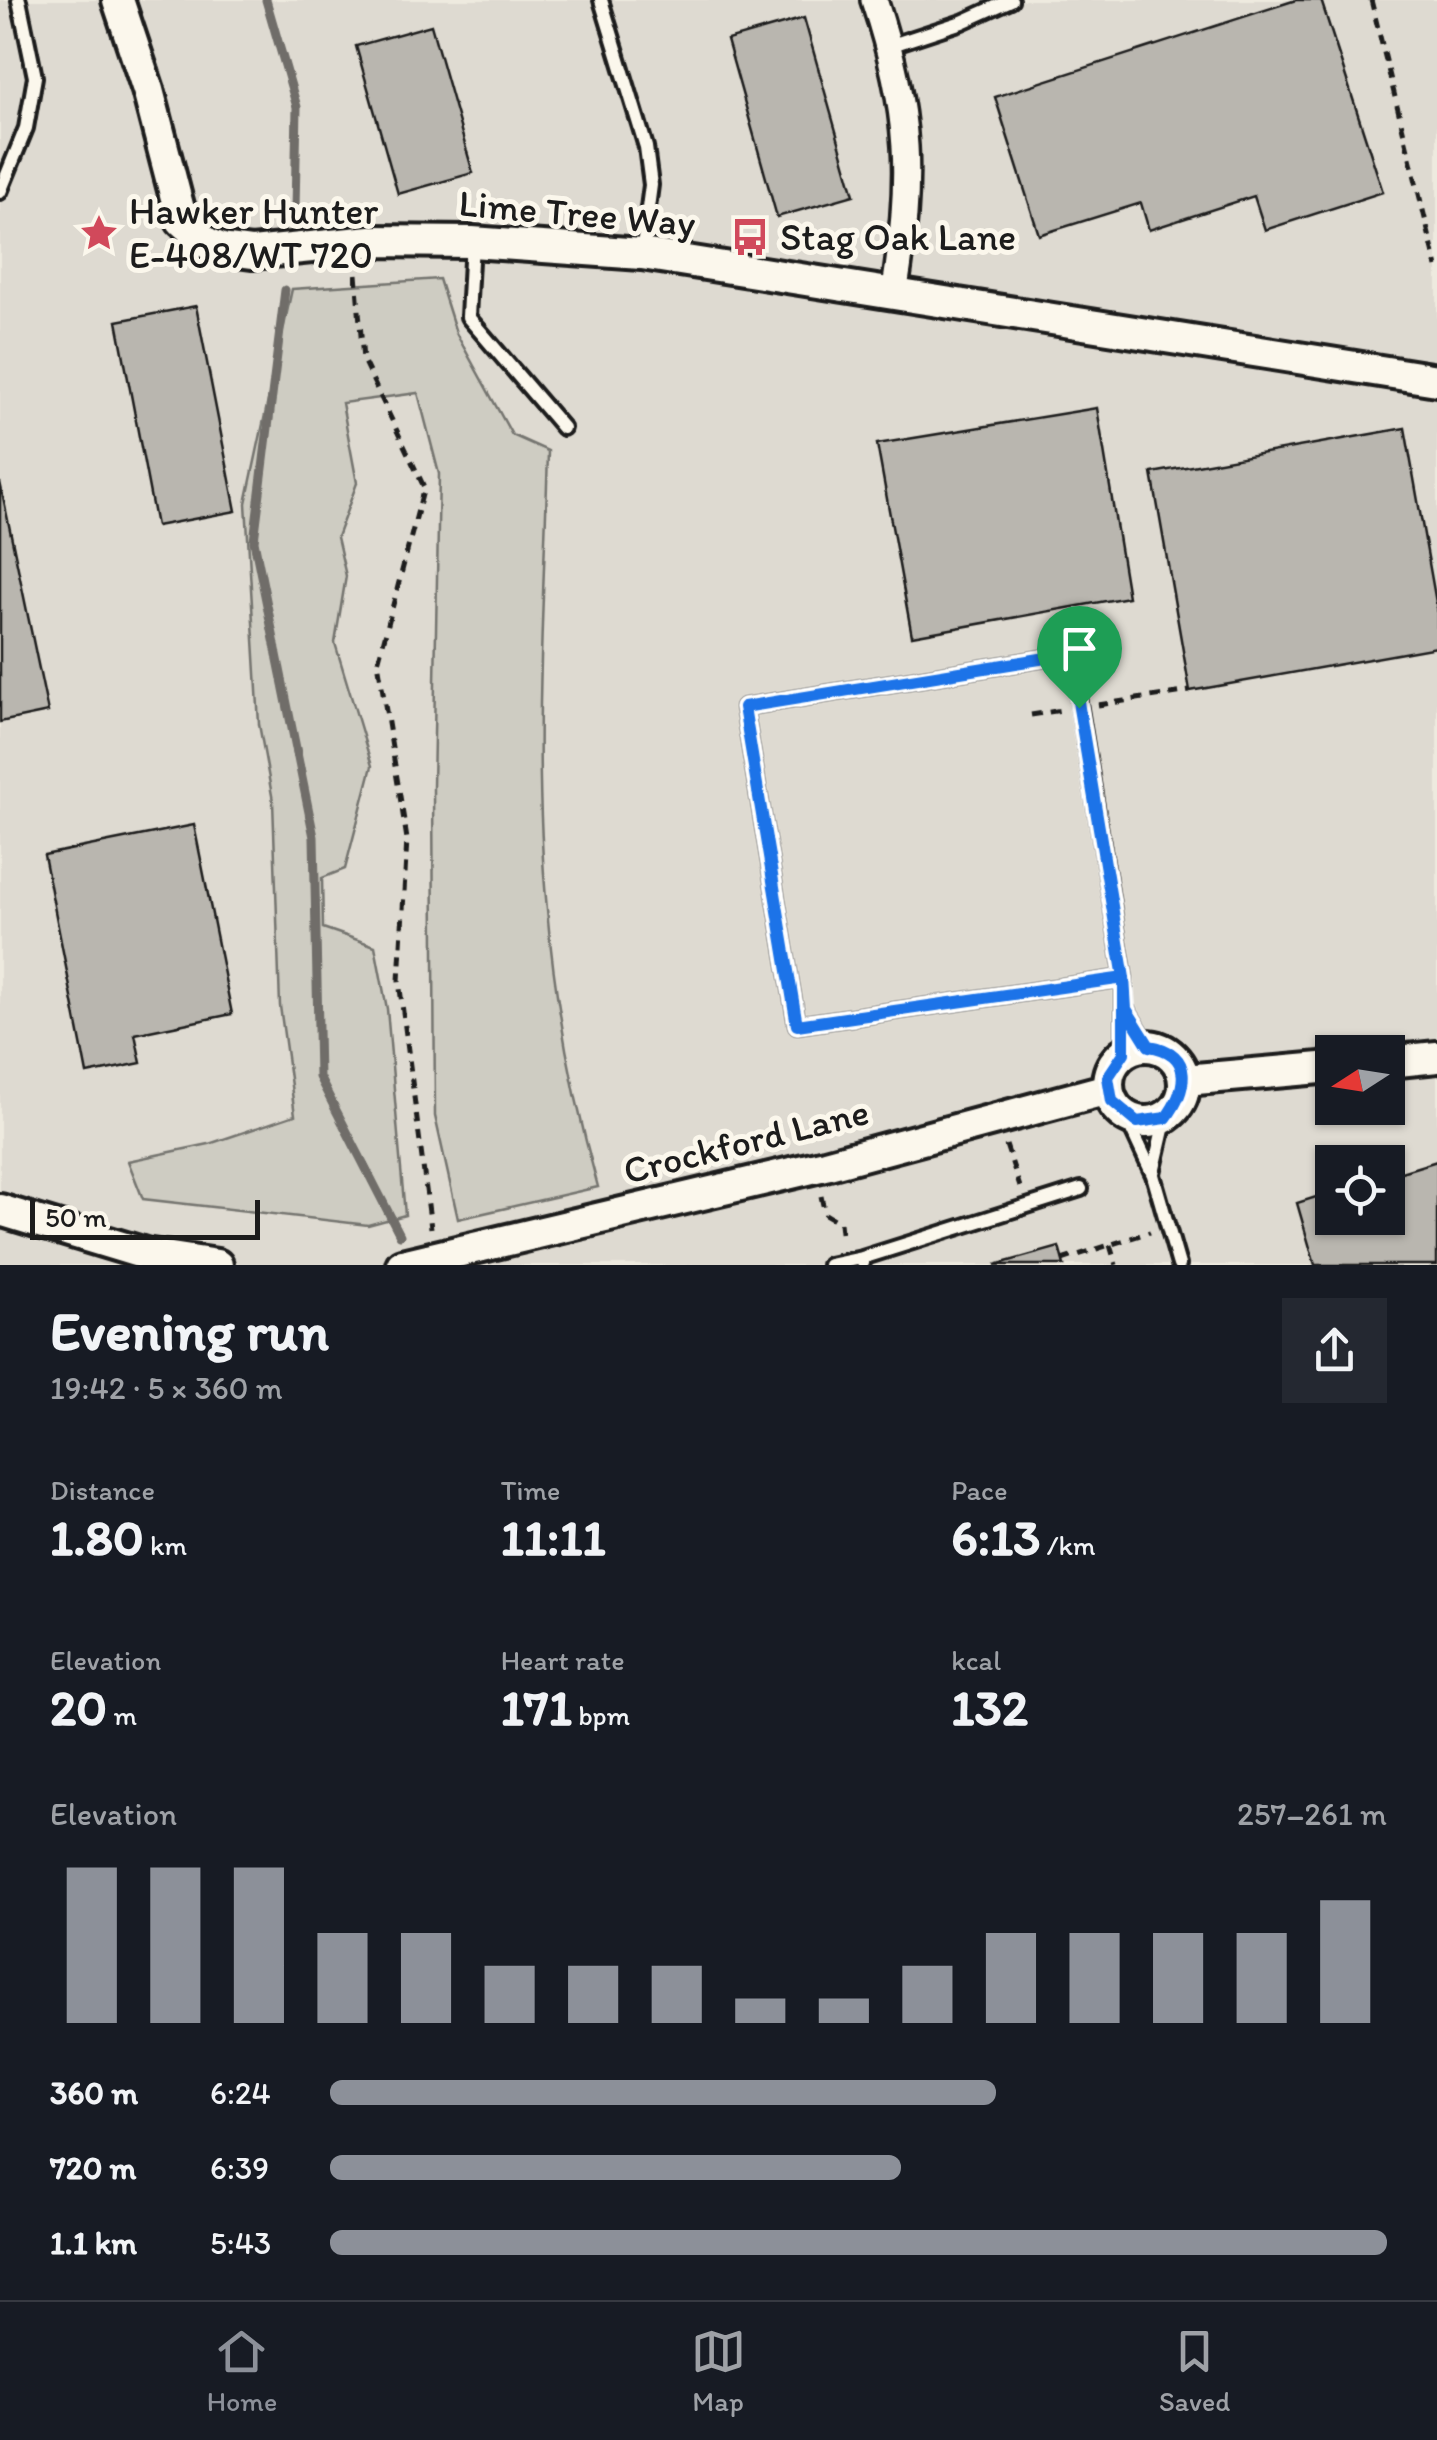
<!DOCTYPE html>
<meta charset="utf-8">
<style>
body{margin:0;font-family:Itim,sans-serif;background:#242831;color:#f1f3f6;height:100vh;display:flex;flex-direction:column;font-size:38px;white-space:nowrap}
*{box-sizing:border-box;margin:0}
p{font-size:32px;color:#9ea1a6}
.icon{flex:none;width:55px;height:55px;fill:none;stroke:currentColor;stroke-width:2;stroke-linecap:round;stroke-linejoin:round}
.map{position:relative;height:1265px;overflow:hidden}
.panel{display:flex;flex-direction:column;background:#171b24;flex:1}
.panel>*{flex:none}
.needle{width:65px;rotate:258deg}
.tools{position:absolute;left:1315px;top:1035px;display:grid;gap:20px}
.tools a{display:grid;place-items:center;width:90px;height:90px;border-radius:0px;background:#171b24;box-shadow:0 2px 8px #0004;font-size:50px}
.scale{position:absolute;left:30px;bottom:25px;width:230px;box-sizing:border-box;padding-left:10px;border:5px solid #1c1c1c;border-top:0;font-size:28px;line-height:35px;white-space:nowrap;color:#1c1c1c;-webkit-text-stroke:8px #fbf7ec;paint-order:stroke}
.pin{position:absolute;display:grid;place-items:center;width:85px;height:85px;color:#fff;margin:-102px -42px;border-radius:50% 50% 50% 0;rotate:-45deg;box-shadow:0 0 10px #0007}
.pin .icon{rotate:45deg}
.round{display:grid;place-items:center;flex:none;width:105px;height:105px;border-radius:0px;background:#242831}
.overview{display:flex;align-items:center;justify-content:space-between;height:170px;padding:0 50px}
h1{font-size:55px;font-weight:800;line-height:75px}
.figures{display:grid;grid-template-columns:repeat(3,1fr);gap:15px;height:170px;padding:10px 50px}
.figures div{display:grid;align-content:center}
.figures b{font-size:50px;font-weight:800}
.figures small{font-size:28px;font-weight:400}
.figures p{font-size:28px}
.chart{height:280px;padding:20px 50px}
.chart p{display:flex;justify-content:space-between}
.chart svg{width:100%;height:180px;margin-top:10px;stroke:#8c9099;stroke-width:6}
ul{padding:0 50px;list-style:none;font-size:32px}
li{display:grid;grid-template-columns:160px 120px 1fr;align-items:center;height:75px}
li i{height:25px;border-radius:12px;background:#8c9099}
.menu{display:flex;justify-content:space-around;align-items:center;height:140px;border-top:2px solid #363941;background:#171b24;font-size:28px;color:#9ea1a6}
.menu a{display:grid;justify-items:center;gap:5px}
.menu .on{color:#8c9099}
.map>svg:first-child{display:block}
.built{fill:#dedad1;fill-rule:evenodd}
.green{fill:#ceccc2;stroke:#75746f;stroke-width:2.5}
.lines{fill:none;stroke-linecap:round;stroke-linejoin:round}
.stream{stroke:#6f6d69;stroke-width:9}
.building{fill:#b9b6af;stroke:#1c1c1c;stroke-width:2.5}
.service-casing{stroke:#1c1c1c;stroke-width:20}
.minor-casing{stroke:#1c1c1c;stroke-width:32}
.tertiary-casing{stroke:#1c1c1c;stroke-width:38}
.path{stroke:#1c1c1c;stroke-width:5;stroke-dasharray:10 8;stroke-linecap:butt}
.service{stroke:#fbf7ec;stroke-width:12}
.minor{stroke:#fbf7ec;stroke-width:25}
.tertiary{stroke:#fbf7ec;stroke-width:30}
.route-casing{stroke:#fff;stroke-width:20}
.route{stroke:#1a73e8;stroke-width:12}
.labels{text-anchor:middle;stroke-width:10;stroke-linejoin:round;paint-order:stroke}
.poi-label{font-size:38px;fill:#1c1c1c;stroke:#fbf7ec;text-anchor:start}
.street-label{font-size:38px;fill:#1c1c1c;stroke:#fbf7ec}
</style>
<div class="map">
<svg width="1437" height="1265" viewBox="0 0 1437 1265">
<rect width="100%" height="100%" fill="#eeeadf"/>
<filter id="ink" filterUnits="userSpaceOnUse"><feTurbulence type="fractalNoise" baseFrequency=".01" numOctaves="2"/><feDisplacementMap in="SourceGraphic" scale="20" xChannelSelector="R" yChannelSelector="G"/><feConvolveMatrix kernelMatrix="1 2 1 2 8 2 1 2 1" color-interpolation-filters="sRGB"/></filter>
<g filter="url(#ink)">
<path class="built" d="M0,0H1437V1265H0ZM1332,1052H1388V1108H1332ZM1332,1162H1388V1218H1332Z"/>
<path class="green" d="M439,279L456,333L512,435L548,451C544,603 532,758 547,909C555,1003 573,1097 598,1187L458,1219L435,1116L433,788L439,474L418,393L342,403L357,483L337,537L346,576L335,643L372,766L345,869L322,878L323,928L375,946L387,1009L405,1215L368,1225L143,1199L128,1161L209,1144L295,1115L280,1006L273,801L259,724L246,503L292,289Z"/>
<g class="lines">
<path class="stream" d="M266,0L297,107L295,210
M285,290L254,541L314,837L319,1077L400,1235"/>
</g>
<path class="building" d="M1296,0H1321L1383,192L1265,230L1254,196L1149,230L1141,203L1039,235L995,97Z
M804,18L854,195L777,217L727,40Z
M431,25L473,173L398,194L356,46Z
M196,306L236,511L156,526L117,321Z
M1097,408L1128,597L912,636L877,444Z
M1405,428L1437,608V647L1190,691L1152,473Z
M0,482L48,712L0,722Z
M194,825L232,1014L135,1034L141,1063L87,1074L44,855Z
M1437,1161V1265H1315L1297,1203L1332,1192V1218H1388V1176Z
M1059,1247L1064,1265H995Z"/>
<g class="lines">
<g class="service-casing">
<path id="service" d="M601,0L646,147L651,185L642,254
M889,46L962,22L1011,0
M0,192L26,128L35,77L19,0
M472,242L468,317L563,428
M1127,1011L1149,1046
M1124,1053V978L1071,654L744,707L797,1025L1124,978
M1126,1117L1153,1175L1179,1265
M1153,1173L1166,1117
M862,1258L1081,1189
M829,1265L862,1258L863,1263"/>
</g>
<g class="minor-casing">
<path id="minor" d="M874,0C911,111 913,181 894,295"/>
</g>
<g class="tertiary-casing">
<path id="tertiary" d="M118,0L148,90L182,221L207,243L222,249L252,253L371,241L472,242L642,254L1437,380
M1108 1084a38 38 0 1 1 76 0a38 38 0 1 1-76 0Z
M1388,1062L1437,1057
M1185,1080L1332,1067
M0,1210L145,1254L217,1265
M402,1265L825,1165L1108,1089"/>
</g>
<path class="path" d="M1371,0L1437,267
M356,274L363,360L424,487L378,662L407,839L399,981L431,1228
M1098,705L1190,691
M1031,715L1062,710
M1006,1145L1020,1187
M821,1196L825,1214L840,1223L842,1241
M1110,1245L1116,1265
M1062,1260L1150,1232"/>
<use href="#service" class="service"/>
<use href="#minor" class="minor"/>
<use href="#tertiary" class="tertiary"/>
</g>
</g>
<g class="lines" filter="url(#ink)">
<g class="route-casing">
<path id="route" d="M1079,708L1071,654L744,707L797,1025L1124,978V1053L1108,1077L1112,1101L1137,1122L1166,1118C1186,1091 1196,1053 1149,1046L1126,1009L1124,978L1079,708"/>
</g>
<use href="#route" class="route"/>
</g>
<defs>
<g id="sight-bare" transform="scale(3)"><path d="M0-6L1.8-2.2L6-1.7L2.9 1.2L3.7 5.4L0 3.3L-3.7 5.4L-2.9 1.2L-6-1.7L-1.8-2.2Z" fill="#d1495b" stroke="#fbf7ec" stroke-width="2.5" paint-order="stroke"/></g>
<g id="bus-bare" transform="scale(3)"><path d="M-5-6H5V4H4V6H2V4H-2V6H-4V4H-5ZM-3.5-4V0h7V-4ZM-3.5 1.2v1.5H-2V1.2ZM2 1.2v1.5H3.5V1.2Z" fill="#d1495b" stroke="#fbf7ec" stroke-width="2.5" paint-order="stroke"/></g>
</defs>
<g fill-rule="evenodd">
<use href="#sight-bare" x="99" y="233"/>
<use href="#bus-bare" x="750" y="237"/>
</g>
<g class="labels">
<g class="poi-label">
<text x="129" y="224">Hawker Hunter<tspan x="129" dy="44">E-408/WT 720</tspan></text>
<text x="780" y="250">Stag Oak Lane</text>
</g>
<g class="street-label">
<text transform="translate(577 213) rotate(5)" y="13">Lime Tree Way</text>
<text transform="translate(746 1141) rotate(-14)" y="13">Crockford Lane</text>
</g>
</g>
</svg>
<div class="tools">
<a><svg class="needle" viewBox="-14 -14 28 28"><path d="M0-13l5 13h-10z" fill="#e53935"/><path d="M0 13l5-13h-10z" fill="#9ea1a6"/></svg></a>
<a><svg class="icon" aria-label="locate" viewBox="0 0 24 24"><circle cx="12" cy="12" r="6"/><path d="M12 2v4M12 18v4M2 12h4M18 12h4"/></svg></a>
</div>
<div class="scale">50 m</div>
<div class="pin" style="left:1079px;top:708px;background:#1e9e55"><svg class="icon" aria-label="arrive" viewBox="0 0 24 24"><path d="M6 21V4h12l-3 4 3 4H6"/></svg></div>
</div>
<section class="panel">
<div class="overview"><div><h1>Evening run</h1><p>19:42 · 5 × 360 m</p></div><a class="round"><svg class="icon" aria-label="share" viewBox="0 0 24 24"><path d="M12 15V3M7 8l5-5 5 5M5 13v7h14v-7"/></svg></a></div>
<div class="figures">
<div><p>Distance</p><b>1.80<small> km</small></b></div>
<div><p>Time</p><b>11:11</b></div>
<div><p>Pace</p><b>6:13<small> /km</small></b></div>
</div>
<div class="figures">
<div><p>Elevation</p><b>20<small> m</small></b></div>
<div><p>Heart rate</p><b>171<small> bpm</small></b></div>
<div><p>kcal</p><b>132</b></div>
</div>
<div class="chart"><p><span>Elevation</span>257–261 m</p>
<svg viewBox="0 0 160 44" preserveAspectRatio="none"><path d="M5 44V6M15 44V6M25 44V6M35 44V22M45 44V22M55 44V30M65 44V30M75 44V30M85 44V38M95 44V38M105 44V30M115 44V22M125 44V22M135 44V22M145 44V22M155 44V14"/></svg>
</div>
<ul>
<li><b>360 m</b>6:24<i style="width:63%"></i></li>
<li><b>720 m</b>6:39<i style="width:54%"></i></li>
<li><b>1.1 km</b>5:43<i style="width:100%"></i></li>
</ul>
</section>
<nav class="menu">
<a class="on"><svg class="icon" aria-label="home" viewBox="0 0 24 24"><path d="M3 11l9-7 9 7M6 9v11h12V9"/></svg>Home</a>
<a><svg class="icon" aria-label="map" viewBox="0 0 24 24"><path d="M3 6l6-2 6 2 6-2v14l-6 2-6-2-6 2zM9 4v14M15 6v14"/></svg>Map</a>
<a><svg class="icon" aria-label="saved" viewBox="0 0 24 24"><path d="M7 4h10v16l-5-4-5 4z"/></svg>Saved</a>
</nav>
